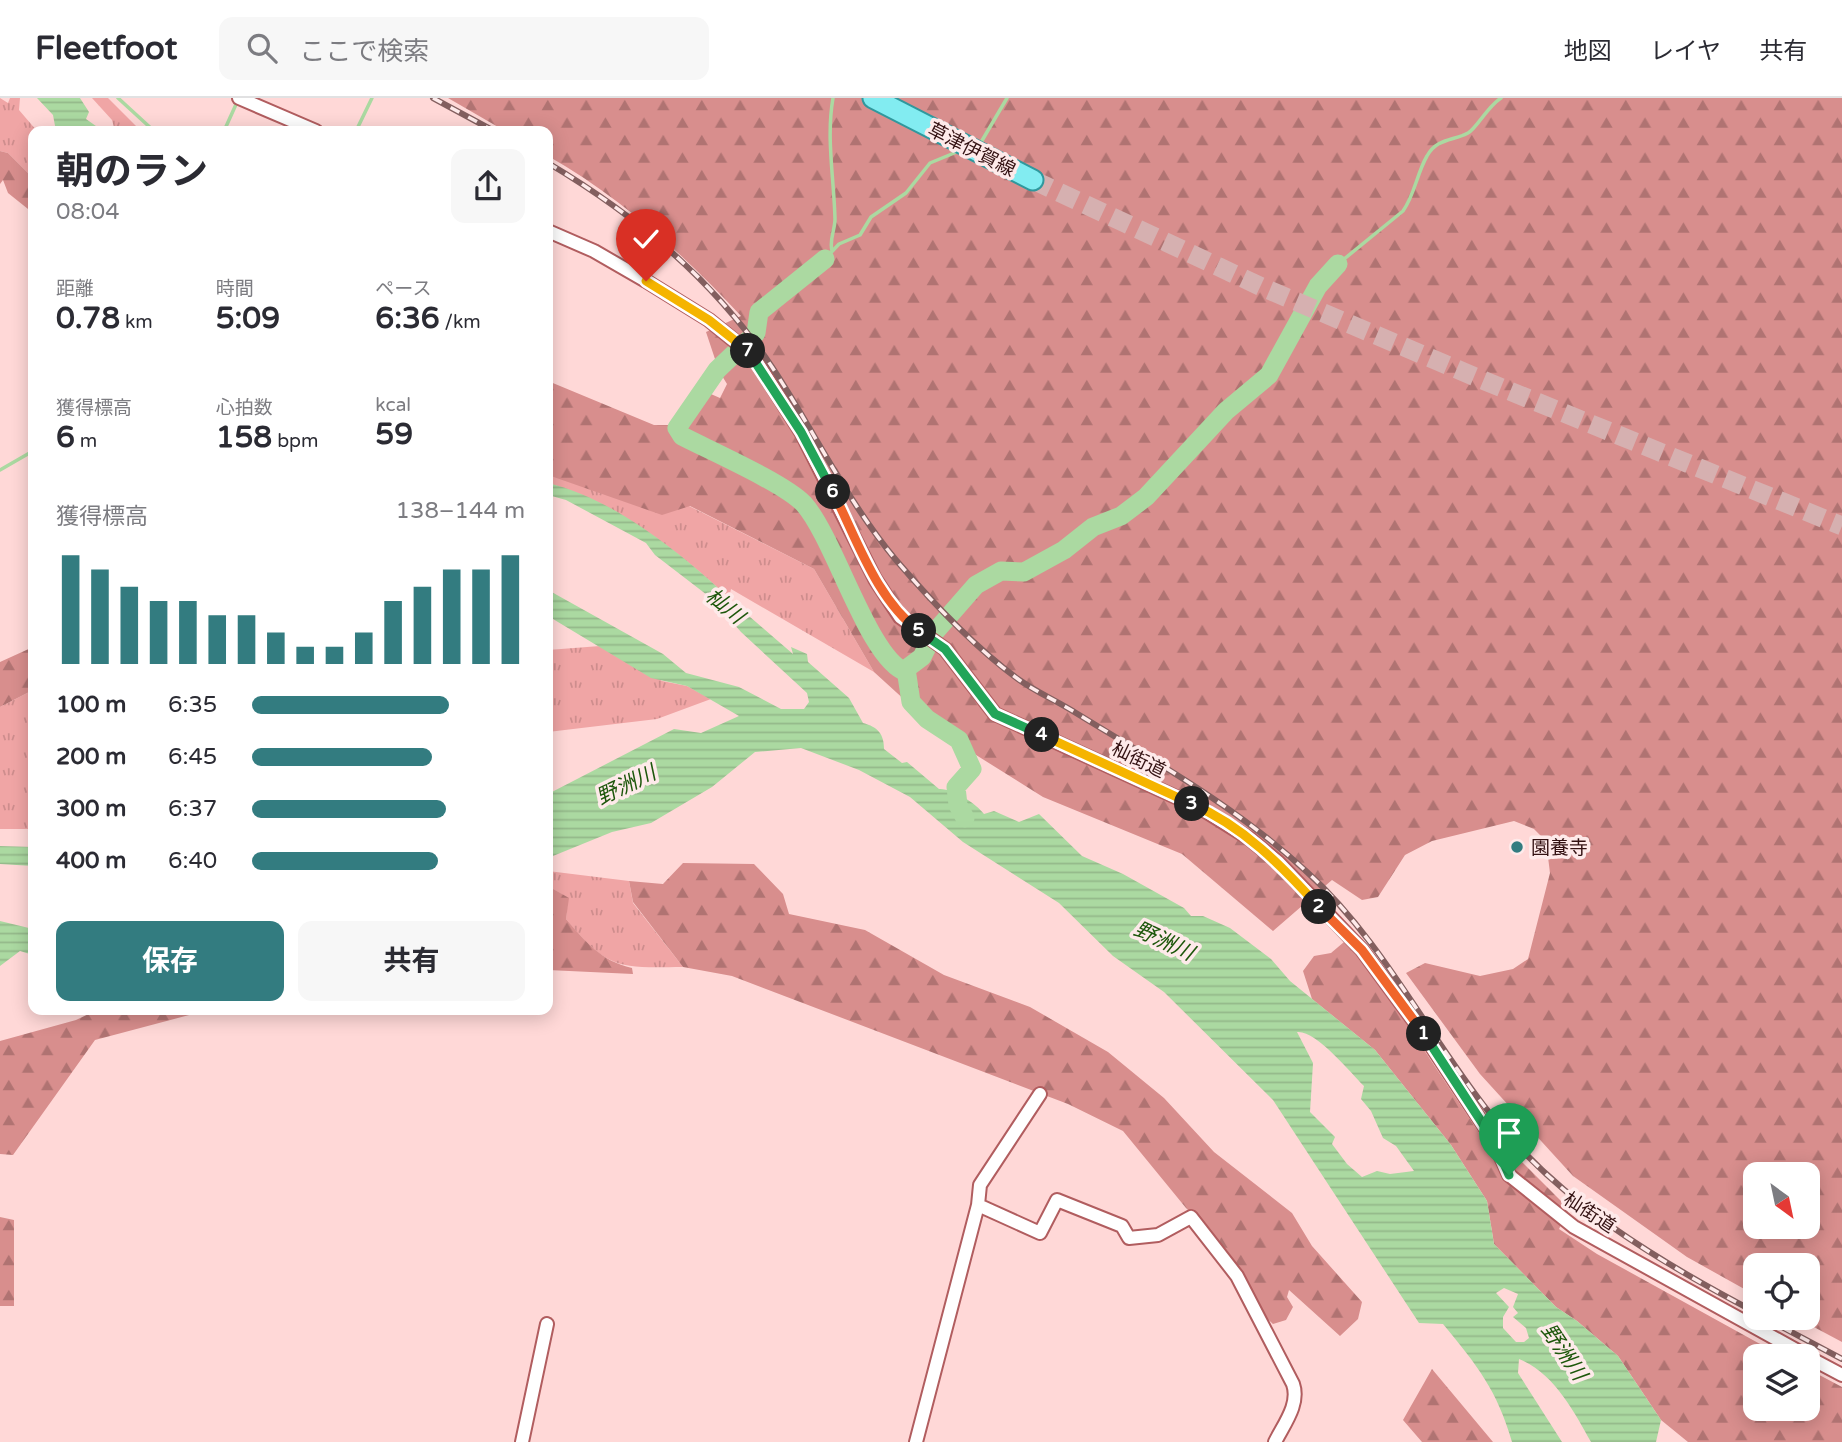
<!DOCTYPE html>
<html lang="ja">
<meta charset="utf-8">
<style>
body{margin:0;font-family:"Varela Round","Noto Sans JP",sans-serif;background:#f7f7f7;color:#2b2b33;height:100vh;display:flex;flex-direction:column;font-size:26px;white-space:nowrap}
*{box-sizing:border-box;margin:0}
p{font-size:23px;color:#7c7c81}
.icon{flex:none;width:38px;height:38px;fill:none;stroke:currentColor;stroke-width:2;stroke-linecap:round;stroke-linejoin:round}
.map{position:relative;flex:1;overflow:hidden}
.panel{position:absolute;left:28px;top:28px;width:525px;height:889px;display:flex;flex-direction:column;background:#fff;border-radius:14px;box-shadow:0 4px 18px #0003}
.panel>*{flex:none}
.needle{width:46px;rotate:147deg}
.tools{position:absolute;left:1743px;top:1064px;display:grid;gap:14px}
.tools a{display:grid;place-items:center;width:77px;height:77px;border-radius:14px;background:#fff;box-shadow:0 4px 18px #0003;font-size:35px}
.pin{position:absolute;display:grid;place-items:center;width:60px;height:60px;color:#fff;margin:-72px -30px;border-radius:50% 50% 50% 0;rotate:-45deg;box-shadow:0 0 7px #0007}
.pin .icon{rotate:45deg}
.km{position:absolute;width:35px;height:35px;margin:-18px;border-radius:50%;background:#222;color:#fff;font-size:19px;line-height:35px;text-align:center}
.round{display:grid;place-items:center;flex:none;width:74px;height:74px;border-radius:14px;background:#f7f7f7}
.summary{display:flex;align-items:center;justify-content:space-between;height:119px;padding:0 28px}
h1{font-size:38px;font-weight:700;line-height:52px}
.stats{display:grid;grid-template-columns:repeat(3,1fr);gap:10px;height:119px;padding:7px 28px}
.stats div{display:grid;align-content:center}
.stats b{font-size:30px;font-weight:700}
.stats small{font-size:19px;font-weight:400}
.stats p{font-size:19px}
.chart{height:196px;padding:14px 28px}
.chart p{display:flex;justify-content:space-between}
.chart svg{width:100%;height:126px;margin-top:7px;stroke:#337c80;stroke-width:6}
.primary-button{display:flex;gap:14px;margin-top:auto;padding:14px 28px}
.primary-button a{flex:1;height:80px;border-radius:14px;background:#337c80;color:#fff;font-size:28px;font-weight:700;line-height:80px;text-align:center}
.primary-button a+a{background:#f7f7f7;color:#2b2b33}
ul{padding:0 28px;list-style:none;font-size:23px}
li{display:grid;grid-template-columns:112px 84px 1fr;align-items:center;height:52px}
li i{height:18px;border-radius:9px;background:#337c80}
header{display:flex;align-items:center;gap:42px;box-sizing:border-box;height:98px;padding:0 35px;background:#fff;border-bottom:2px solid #e1e1e2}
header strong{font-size:33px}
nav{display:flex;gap:38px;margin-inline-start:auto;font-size:24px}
.search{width:490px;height:63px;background:#f7f7f7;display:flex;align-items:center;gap:18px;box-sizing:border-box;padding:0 24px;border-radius:14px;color:#7c7c81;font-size:26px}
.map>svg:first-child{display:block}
.grass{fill:url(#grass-tufts)}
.forest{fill:url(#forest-firs);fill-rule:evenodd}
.water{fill:url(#water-rules);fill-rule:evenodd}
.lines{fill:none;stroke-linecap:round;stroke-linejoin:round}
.stream{stroke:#abd9a1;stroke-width:3.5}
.river{stroke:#abd9a1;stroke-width:19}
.primary-tunnel{stroke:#d6b0b0;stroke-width:19;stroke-dasharray:19 10;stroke-linecap:butt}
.street-casing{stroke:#b15d5f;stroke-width:16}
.primary-casing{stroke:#30989d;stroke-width:23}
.street{stroke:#fff;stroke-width:12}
.primary{stroke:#82ecf1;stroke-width:19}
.rail-casing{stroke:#835f5f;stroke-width:6}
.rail{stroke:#feeaea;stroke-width:3.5;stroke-dasharray:10;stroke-linecap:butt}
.split-1-casing{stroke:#fff;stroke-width:14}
.split-2-casing{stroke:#fff;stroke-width:14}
.split-3-casing{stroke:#fff;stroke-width:14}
.split-4-casing{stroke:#fff;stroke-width:14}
.split-5-casing{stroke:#fff;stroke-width:14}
.split-6-casing{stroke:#fff;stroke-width:14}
.split-7-casing{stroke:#fff;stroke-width:14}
.split-8-casing{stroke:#fff;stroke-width:14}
.split-1{stroke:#22a559;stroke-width:9}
.split-2{stroke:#f0652b;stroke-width:9}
.split-3{stroke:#f5b400;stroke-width:9}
.split-4{stroke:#f5b400;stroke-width:9}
.split-5{stroke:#22a559;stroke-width:9}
.split-6{stroke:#f0652b;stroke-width:9}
.split-7{stroke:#22a559;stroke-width:9}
.split-8{stroke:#f5b400;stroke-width:9}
.poi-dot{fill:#337c80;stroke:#feeaea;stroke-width:2.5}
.labels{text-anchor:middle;stroke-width:7;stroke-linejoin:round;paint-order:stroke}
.street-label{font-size:19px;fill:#331112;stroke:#feeaea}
.poi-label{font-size:19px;fill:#331112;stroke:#feeaea;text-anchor:start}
.water-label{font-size:21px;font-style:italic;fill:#1d570b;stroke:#feeaea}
</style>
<header>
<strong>Fleetfoot</strong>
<div class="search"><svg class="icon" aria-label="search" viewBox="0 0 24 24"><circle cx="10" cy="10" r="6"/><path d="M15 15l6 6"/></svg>ここで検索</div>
<nav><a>地図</a><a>レイヤ</a><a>共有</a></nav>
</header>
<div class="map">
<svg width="1842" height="1344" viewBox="0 0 1842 1344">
<defs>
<pattern id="grass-tufts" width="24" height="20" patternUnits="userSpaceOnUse" patternTransform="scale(1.75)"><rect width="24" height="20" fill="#f0a5a5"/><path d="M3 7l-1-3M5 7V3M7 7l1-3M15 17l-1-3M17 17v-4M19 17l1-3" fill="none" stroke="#ce8d8d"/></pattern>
<pattern id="forest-firs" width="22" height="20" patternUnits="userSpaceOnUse" patternTransform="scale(1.75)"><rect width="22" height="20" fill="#d88e8d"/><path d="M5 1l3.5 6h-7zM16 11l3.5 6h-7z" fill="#b07372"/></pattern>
<pattern id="water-rules" width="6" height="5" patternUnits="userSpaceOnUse" patternTransform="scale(1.75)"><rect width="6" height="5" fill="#abd9a1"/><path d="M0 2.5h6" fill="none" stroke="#94b98a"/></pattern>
</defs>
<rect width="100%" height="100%" fill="#ffd8d7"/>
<path class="grass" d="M0,0L8,5L10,0H20L19,12L37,33H33V80L8,55L0,53Z
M92,0H108L141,33H115L112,22Z
M548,377L689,408L814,471L874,574L731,491L729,500C676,451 618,406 548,385Z
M600,548L662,583L687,588L711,601L657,621L548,634V552Z
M33,592V731H0V609Z
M548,773L629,783L633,805L683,869C619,870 608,872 566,821L568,800L548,788Z"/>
<path class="forest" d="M448,0H1842V1244L1797,1220H1808V1167H1755V1197L1687,1159L1573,1078L1480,976L1406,875L1425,865L1480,878L1513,871L1528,861L1550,775L1546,743L1534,731L1514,723L1432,743L1405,757L1378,799L1362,802L1332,782L1273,833L1182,756L1043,699L941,635L874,574L814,471L690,408L662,417L548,377V283L654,327H686L704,293L720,300L727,286L719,273L706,234L741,218C683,156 622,100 548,58V33H505ZM1755,1076H1808V1129H1755Z
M0,53L8,55L33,80V115L8,95L3,82L0,86Z
M33,549V592L0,609V564Z
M683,765L754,766L783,796L789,816L865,832L944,877L1030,909L1108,954L1164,1000L1214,1054L1292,1115L1312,1148L1362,1204L1358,1221L1340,1238L1289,1192L1287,1199L1293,1209L1286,1222L1273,1226L1264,1218L1208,1130L1186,1110L1123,1033L1068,1006L732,878L683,869L633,804L629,783L663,786Z
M548,788L569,800L566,821C586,844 601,863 632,870L633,876L548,872Z
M1344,844L1373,875L1491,1053L1508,1050L1569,1111L1559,1131L1597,1156L1782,1258H1755V1311H1808V1271L1842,1289V1344H1688L1661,1322L1618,1258L1577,1223L1556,1209L1494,1146L1487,1103L1451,1047L1375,952L1312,901L1303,873L1314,858L1331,855Z
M97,912H208L95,942L13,1057L0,1056V943L76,922Z
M0,1119L14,1122V1208H0Z
M1432,1271L1493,1344H1422L1403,1322Z"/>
<path class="water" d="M37,0H80L89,14L86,21L103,33H56L53,17Z
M548,385C614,401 680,454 729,500L730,508L742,512L793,556L791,549L807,556L808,564L849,600L863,625C878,629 884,636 884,651L902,665L907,664L939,691C952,690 976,705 984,716L994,713L1019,724L1039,716L1082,758L1123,776L1184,810L1191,818H1203L1230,830L1271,861L1290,883L1375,952L1451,1047L1487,1103L1494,1146L1556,1209L1577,1223L1618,1258L1661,1322L1656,1344H1591C1574,1313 1553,1274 1519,1261L1518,1275L1562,1344H1512C1497,1292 1477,1267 1443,1226L1419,1225L1273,1002L1164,894L1113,858L1059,805L963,744L910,699L859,672L801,650L755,654L712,689L651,725L612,734L548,760V696L674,631L701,635L739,618L687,588L651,580L548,518V492L663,556L686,575L739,589L781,611H804L809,604L807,595L741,534L711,500L655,457L646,445L566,402L548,397ZM1297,934C1316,932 1350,974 1364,988L1361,1001L1371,1013L1383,1040L1396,1048L1414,1073L1390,1076L1377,1073L1362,1079L1347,1066L1332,1046L1335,1039L1310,1014L1313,965ZM1504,1190L1518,1196L1513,1209L1518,1215L1513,1219L1526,1230L1529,1240L1524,1244H1516L1503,1230V1219L1509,1209L1496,1195Z
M0,748L33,749V768L0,766Z
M0,823L33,831V857L20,853L0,868Z"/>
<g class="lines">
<path class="stream" d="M118,0L154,33
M224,33L238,2
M356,33L372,0
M980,46L1007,0
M832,153C829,142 835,132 835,121C834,80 826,40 833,0
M825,161L839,146L860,137L871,119L906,95L930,65L959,53
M1338,166L1403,113C1415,96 1417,75 1427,58C1437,40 1453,43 1468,35C1477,30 1487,9 1501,0
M0,372L33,353"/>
<path class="river" d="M825,161L759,214L756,235L717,272L677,330L682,338C711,353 784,385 804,406C835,441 869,562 906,574
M965,720L958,707L956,689L972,671L959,642L927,621L911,604L906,571L922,559L934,535L976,487L1001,473L1024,474L1064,452L1093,429L1121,418L1146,399L1226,313L1269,277L1318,188L1338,166"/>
<path class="primary-tunnel" d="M1033,82L1264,190L1485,283L1842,428"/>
<g class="street-casing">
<path id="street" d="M239,0L316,33
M548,133L594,153L646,183L709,222L753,258L801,334L875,481L900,519L945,551L995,616L1202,711L1250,741L1278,764L1362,852L1425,938L1494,1043L1509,1077L1574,1129L1807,1258
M978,1107L1040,1135L1057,1102L1122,1128L1129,1140L1158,1137L1191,1119L1237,1178L1293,1286C1300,1306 1284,1326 1275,1344
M1808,1259L1842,1277
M522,1344L547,1226
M916,1344L978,1107L980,1087L1040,996"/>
</g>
<g class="primary-casing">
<path id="primary" d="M873,0L1033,82"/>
</g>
<use href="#street" class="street"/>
<use href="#primary" class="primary"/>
<g class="rail-casing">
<path id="rail" d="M433,0L494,33
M548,65C637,118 714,182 772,269C813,331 848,405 896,462C932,504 973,548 1018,581C1036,594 1057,603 1076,615C1156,664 1238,710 1307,774C1383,843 1428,938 1492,1018C1561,1105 1658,1163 1755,1214
M1765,1220L1842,1261"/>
</g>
<use href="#rail" class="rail"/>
</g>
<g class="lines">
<g class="split-1-casing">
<path id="split-1" d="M1424,936L1494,1043L1509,1077"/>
</g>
<g class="split-2-casing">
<path id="split-2" d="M1319,809L1362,852L1424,936"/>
</g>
<g class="split-3-casing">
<path id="split-3" d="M1192,706C1243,728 1282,768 1319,809"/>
</g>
<g class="split-4-casing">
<path id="split-4" d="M1042,637L1192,706"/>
</g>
<g class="split-5-casing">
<path id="split-5" d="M919,533L945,551L995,616L1042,637"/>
</g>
<g class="split-6-casing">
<path id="split-6" d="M833,394C857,441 876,501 919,533"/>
</g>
<g class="split-7-casing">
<path id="split-7" d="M748,253L801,334L833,394"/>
</g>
<g class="split-8-casing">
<path id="split-8" d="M646,183L709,222L748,253"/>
</g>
<use href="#split-1" class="split-1"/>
<use href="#split-2" class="split-2"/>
<use href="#split-3" class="split-3"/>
<use href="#split-4" class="split-4"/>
<use href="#split-5" class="split-5"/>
<use href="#split-6" class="split-6"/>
<use href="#split-7" class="split-7"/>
<use href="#split-8" class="split-8"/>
</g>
<circle class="poi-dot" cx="1517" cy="749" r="7"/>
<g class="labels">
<g class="street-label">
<text transform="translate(972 51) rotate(27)" y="7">草津伊賀線</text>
<text transform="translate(1139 661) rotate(26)" y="7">杣街道</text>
<text transform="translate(1590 1114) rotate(33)" y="7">杣街道</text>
</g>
<g class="poi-label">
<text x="1531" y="756">園養寺</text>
</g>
<g class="water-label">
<text transform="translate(725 508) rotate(39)" y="7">杣川</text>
<text transform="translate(626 687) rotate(-26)" y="7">野洲川</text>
<text transform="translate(1164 843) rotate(25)" y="7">野洲川</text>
<text transform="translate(1564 1254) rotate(56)" y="7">野洲川</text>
</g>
</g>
</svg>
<div class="tools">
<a><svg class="needle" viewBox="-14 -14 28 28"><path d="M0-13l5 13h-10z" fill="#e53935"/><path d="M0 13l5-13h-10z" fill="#7c7c81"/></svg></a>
<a><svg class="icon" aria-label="locate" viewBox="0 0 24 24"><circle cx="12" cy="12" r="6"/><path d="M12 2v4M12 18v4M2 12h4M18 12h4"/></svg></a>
<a><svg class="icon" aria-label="layers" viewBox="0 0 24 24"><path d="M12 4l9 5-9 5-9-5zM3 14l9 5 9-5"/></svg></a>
</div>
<div class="pin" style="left:1509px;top:1077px;background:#1e9e55"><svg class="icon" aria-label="arrive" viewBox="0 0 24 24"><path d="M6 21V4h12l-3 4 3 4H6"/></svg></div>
<div class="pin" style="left:646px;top:183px;background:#d93025"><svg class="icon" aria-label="check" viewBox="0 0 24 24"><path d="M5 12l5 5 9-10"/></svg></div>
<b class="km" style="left:1424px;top:936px">1</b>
<b class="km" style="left:1319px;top:809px">2</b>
<b class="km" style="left:1192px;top:706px">3</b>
<b class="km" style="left:1042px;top:637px">4</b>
<b class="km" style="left:919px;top:533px">5</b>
<b class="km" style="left:833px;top:394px">6</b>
<b class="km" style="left:748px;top:253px">7</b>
<section class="panel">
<div class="summary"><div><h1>朝のラン</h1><p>08:04</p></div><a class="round"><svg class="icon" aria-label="share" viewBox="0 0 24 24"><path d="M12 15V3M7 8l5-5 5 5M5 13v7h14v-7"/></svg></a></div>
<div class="stats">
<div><p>距離</p><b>0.78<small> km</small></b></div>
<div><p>時間</p><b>5:09</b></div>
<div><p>ペース</p><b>6:36<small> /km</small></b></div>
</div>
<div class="stats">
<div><p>獲得標高</p><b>6<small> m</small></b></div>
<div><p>心拍数</p><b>158<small> bpm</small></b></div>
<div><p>kcal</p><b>59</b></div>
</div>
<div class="chart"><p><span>獲得標高</span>138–144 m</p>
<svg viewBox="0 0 160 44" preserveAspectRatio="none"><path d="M5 44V6M15 44V11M25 44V17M35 44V22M45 44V22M55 44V27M65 44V27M75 44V33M85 44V38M95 44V38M105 44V33M115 44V22M125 44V17M135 44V11M145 44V11M155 44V6"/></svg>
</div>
<ul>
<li><b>100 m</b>6:35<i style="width:72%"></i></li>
<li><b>200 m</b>6:45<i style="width:66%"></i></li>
<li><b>300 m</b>6:37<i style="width:71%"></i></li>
<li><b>400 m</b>6:40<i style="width:68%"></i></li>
</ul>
<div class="primary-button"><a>保存</a><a>共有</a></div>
</section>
</div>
